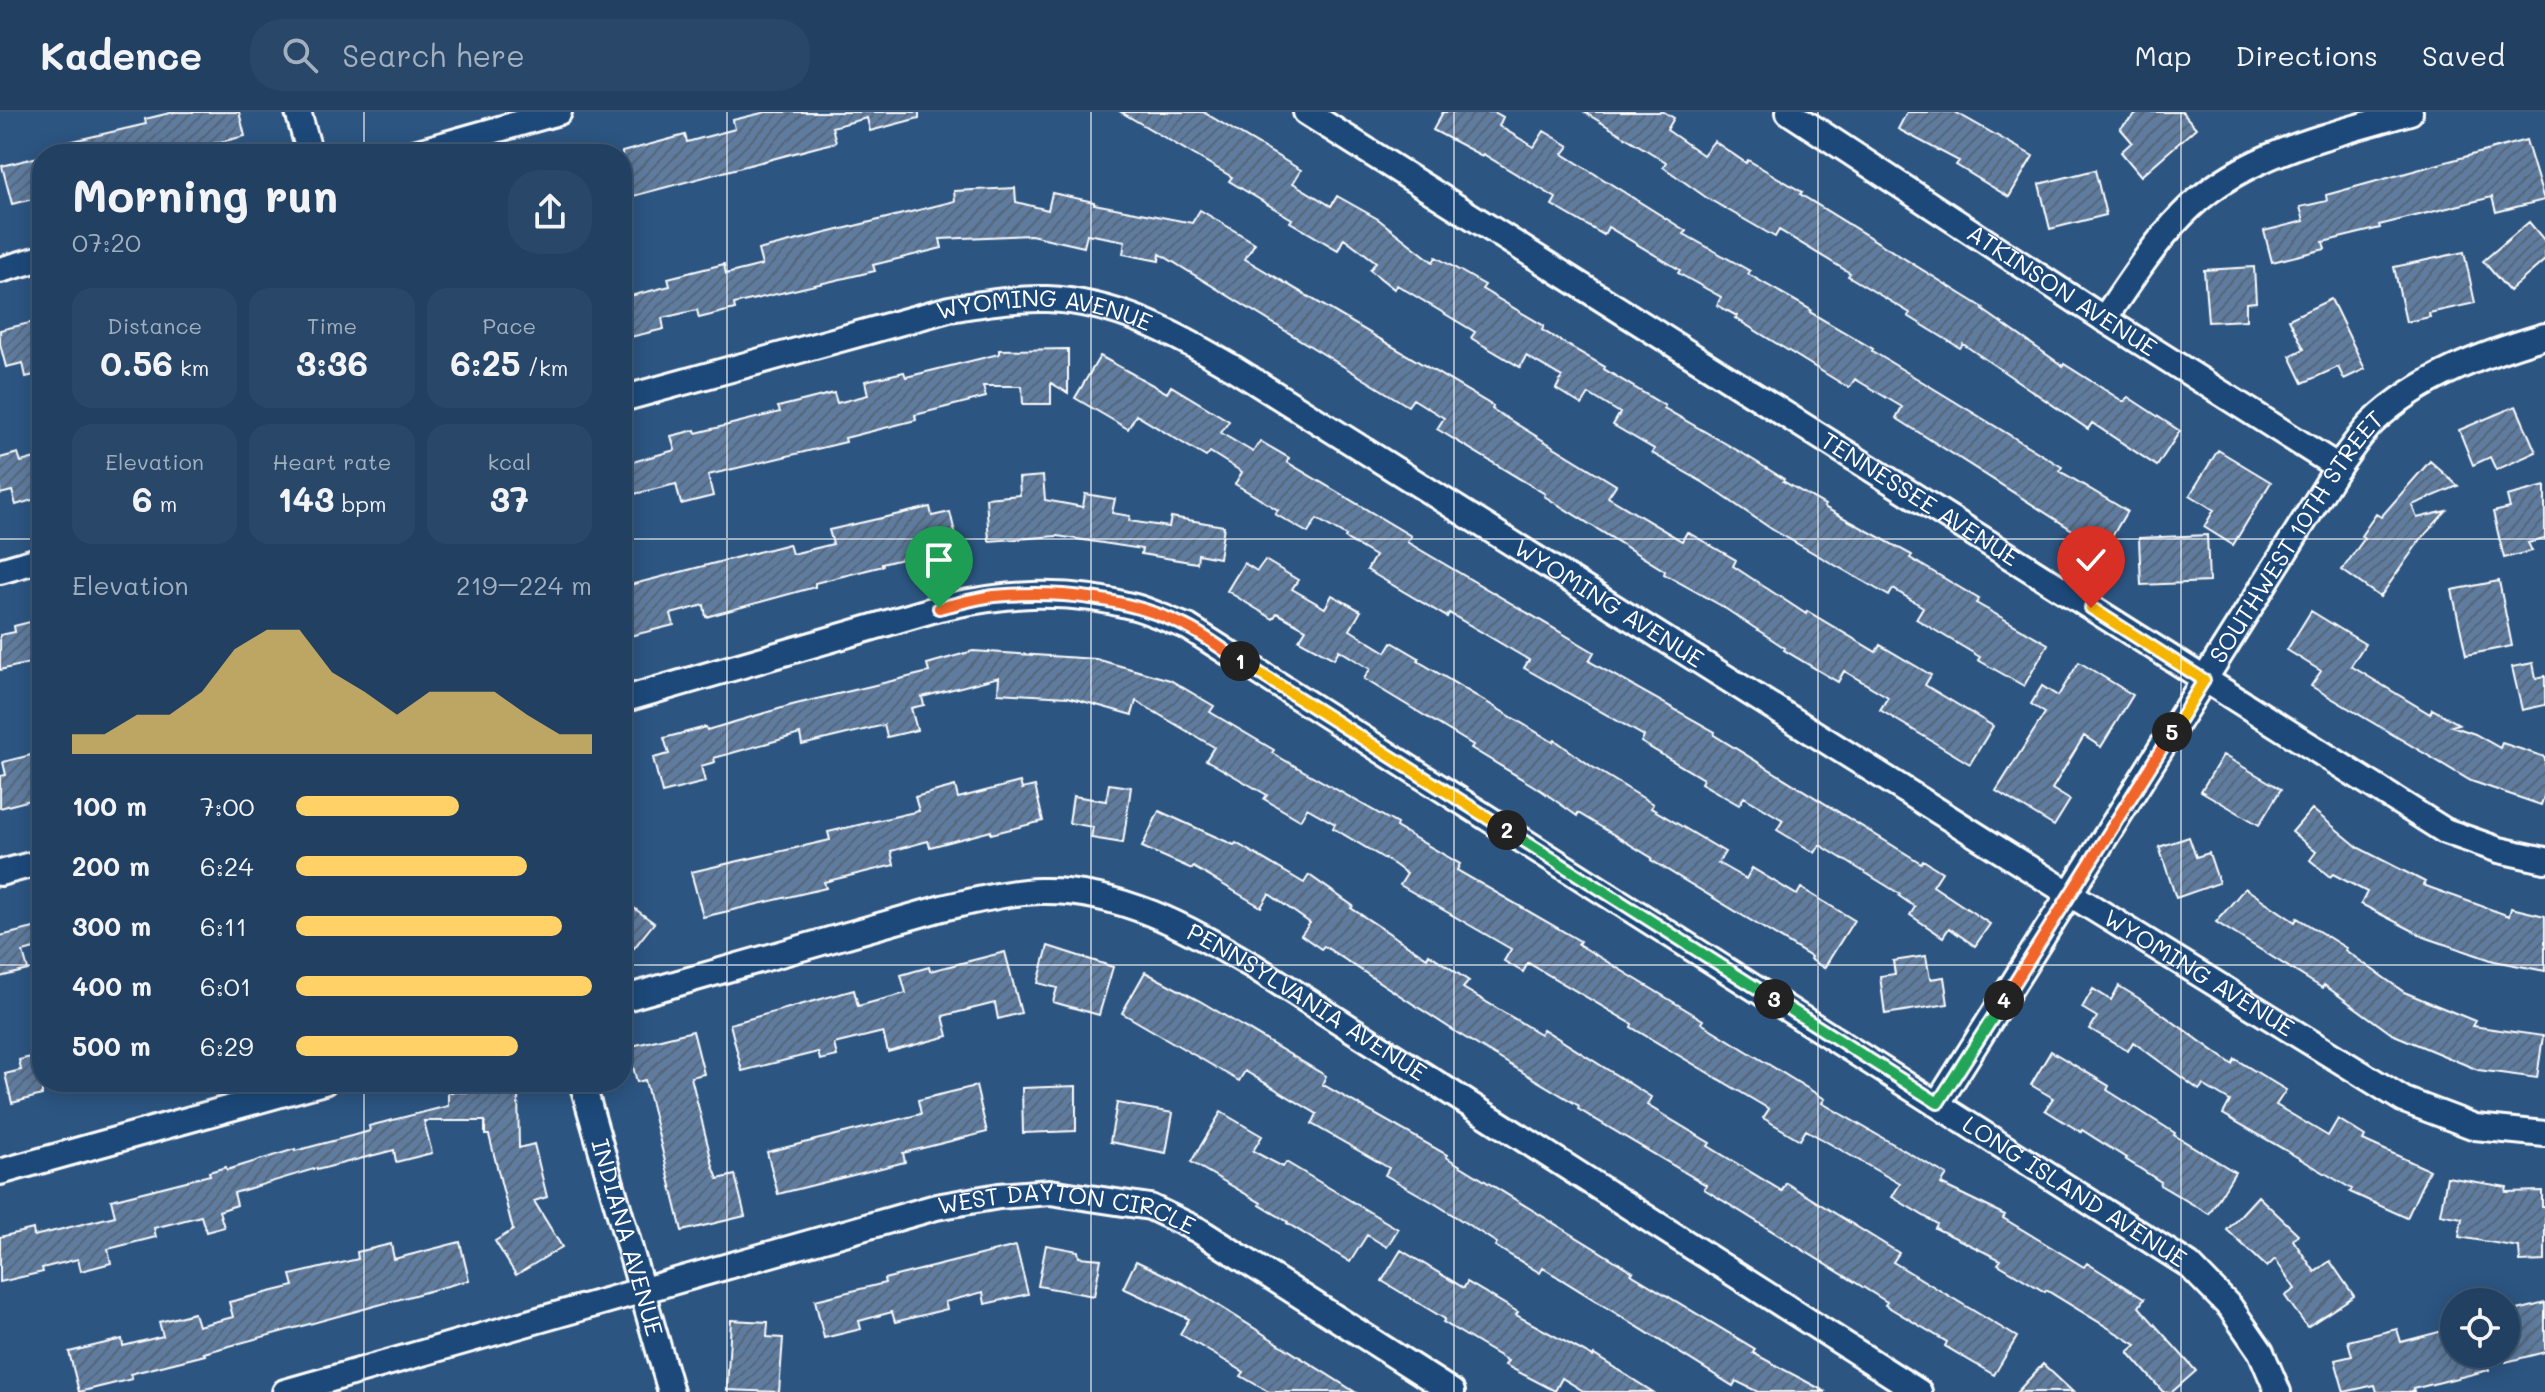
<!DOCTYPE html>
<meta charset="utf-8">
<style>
body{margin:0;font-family:Mali,sans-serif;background:#294768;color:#f1f3f6;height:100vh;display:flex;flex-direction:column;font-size:30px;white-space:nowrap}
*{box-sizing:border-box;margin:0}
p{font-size:26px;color:#a2afbe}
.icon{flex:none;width:44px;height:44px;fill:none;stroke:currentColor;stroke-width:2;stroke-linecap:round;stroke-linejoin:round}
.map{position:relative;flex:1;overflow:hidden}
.drawer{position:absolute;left:32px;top:32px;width:600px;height:948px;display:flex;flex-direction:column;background:#214062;border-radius:32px;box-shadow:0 4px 20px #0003,0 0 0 2px #3e5977}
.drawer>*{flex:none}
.tools{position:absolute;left:2440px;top:1176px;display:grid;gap:16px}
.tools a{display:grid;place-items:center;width:80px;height:80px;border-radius:50%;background:#214062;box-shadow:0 4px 20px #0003,0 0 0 2px #3e5977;font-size:40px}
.pin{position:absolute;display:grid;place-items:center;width:68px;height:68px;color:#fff;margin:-82px -34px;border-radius:50% 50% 50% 0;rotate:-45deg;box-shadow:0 0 8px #0007}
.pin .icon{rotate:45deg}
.km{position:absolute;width:40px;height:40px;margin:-20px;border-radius:50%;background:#222;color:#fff;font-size:22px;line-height:40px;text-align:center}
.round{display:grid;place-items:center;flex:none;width:84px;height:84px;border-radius:32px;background:#294768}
.headline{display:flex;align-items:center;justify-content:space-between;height:136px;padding:0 40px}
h1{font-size:44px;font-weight:700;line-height:60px}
.figures{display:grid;grid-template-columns:repeat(3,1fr);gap:12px;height:136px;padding:8px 40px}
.figures div{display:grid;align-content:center;border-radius:20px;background:#294768;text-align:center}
.figures b{font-size:34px;font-weight:700}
.figures small{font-size:22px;font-weight:400}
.figures p{font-size:22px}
.chart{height:224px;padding:16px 40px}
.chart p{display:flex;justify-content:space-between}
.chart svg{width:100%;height:144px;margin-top:8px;fill:#ffd166;opacity:.7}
ul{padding:0 40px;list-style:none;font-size:26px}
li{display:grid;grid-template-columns:128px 96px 1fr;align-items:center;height:60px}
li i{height:20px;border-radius:10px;background:#ffd166}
header{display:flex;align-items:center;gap:48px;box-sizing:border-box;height:112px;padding:0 40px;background:#214062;border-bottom:2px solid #3e5977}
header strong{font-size:38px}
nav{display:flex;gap:44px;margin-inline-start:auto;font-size:28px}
.search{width:560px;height:72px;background:#294768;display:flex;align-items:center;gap:20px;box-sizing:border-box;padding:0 28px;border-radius:32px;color:#a2afbe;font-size:30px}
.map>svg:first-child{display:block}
.building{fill:url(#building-hatch);stroke:#fff;stroke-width:2}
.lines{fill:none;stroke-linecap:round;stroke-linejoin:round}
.minor-casing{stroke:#fff;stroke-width:30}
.minor{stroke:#1f4a7a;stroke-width:24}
.split-1-casing{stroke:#fff;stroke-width:16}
.split-2-casing{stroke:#fff;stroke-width:16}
.split-3-casing{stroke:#fff;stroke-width:16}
.split-4-casing{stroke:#fff;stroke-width:16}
.split-5-casing{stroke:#fff;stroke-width:16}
.split-6-casing{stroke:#fff;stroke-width:16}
.split-1{stroke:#f0652b;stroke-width:10}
.split-2{stroke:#f5b400;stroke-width:10}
.split-3{stroke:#22a559;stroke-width:10}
.split-4{stroke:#22a559;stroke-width:10}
.split-5{stroke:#f0652b;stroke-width:10}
.split-6{stroke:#f5b400;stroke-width:10}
.grid{fill:none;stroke:#fff;stroke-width:2;stroke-opacity:0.55}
.labels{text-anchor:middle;stroke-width:7;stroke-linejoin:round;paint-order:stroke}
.street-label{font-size:24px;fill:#fff;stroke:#1f4a7a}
</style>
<header>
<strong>Kadence</strong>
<div class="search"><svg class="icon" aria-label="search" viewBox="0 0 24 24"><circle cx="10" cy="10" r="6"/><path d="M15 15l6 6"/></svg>Search here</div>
<nav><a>Map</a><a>Directions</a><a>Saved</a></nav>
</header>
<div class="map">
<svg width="2545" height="1280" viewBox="0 0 2545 1280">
<defs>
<pattern id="building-hatch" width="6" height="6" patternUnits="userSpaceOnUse" patternTransform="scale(2)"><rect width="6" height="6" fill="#5e7c9f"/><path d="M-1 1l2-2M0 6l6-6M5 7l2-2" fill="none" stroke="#56667a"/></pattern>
</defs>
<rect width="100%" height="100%" fill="#2c5582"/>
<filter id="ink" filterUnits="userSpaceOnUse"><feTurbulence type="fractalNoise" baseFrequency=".0125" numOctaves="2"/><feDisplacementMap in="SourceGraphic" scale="16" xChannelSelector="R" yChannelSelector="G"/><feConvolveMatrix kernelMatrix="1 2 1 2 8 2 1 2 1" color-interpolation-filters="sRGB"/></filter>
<g filter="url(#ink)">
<path class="building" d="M174,0H239L245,24L192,37L193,42H48L47,35L146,12L145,7Z
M766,0H919V6L870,19L867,6L832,15L836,30L622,87V40L685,23L687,30L735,17L733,8Z
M1121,0H1203L1301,58L1293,71L1331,94L1337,84L1378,107L1433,150L1436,145L1485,173L1482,177L1544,214L1542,218L1605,255L1604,257L1665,294L1664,296L1742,341L1784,367L1783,369L1825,393L1824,395L1912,443L1910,446L1979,487L1976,491L2048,532L2024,574L1978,548L1980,545L1916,507L1923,495L1893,477L1889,484L1840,456L1773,418L1704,371L1652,341L1654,337L1613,313L1620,301L1589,282L1582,293L1556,277L1562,265L1526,244L1520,255L1471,226L1475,220L1397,173L1394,177L1370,158L1376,150L1344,126L1338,138L1290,110L1292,107L1229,69L1232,65Z
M1443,0H1494L1503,5L1499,14L1534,35L1544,19L1569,34L1563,42L1686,119L1684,122L1750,159L1748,162L1811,198L1810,200L1873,237L1872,239L2062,355L2060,359L2127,399L2104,438L1896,306L1902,295L1855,267L1849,276L1735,206L1737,204L1717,193L1721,185L1678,161L1680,158L1608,115L1604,123L1552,93L1556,86L1483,42L1482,44L1433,18Z
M1584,0H1664L1674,6L1667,18L1703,43L1714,29L1746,51L1748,48L1802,80L1800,82L1984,196L1983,198L2063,254L2064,252L2124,290L2128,285L2180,319L2157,354L2092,311L2088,317L1963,232L1960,236L1908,204L1910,201L1848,164L1850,161L1779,118L1775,125L1707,86L1663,55L1666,50Z
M1907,0H1955L2033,44L2009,85L1956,53L1959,49L1898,17Z
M2139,0H2182L2196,16L2141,64L2121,40L2132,30L2120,16Z
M2526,28L2544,88L2496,100L2492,85L2379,113L2380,116L2323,130L2325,137L2272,150L2264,119L2304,109L2300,95L2327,89L2326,83Z
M42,44V85L12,92L2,54Z
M2095,58L2106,103L2050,117L2039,72Z
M1015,76L1016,90L1048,98L1052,81L1094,90V92L1192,111L1200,98L1255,131L1245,147L1493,294L1492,297L1616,373L1608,385L1682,429L1687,420L1736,448L1733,454L1806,502L1807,499L1876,540L1880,533L1931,563L1925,573L1993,614L1970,652L1880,598L1888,585L1844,559L1838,570L1784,538L1785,536L1720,493L1664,462L1665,459L1544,384L1545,382L1437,317L1444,306L1413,287L1408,294L1160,142L1159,149L1123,142L1125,129L1087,122L1084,135L1031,123L940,127L942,136L873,153L875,159L734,192L735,197L699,206L697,198L662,206L664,217L622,227V186L670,174L668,166L724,152L726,162L762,153L758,138L955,89L954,79Z
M2529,110L2545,129V148L2509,179L2483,149Z
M2464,140L2475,191L2429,201L2430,205L2406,210L2394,155Z
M2254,155L2256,190L2246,191V208L2208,210L2204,158Z
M2331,187L2365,257L2344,267L2338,255L2303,271L2290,244L2304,237L2289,207Z
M42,208V261L26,265L23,251L6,255L0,232V218Z
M1068,237V281L1051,271V292H1023L1022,274H983L986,285L915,303L916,308L845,326L846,330L708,363L713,384L681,392L676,372L622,385V353L675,338L671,324L695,318L696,321L780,300L778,295L834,281L837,291L868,283L865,269L904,260L906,265L999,242V238Z
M1100,244L1167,281L1171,274L1229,309L1221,321L1253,340L1260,329L1289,346L1287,350L1411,424L1407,430L1594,540L1589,549L1715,620L1714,623L1921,751L1923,748L1942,760L1933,774L1990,812L1975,834L1949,816L1943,825L1910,803L1915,795L1899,784L1900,782L1820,733L1815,741L1777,718L1783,708L1744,685L1739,693L1701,671L1703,667L1641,630L1644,624L1524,556L1529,548L1449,501L1447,505L1367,458L1375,444L1345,426L1346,424L1317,407L1308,421L1275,402L1278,398L1235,372L1242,360L1210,340L1206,345L1136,303L1128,317L1075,286Z
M2516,294L2536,340L2496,358L2490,345L2473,353L2459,318Z
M2218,338L2271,370L2233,433L2204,415L2214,398L2190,383Z
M18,341L21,350L42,344V385L16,393L12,379L0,382V346Z
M2430,349L2458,374L2412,393L2417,406L2446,399L2421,427L2380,485L2342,458L2364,427L2361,424L2376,402L2381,405Z
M1043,364L1045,388L1083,395L1085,382L1115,387L1112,401L1130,404L1129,409L1169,415L1171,405L1224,414L1219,446L1198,442L1197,451L1141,442L1142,437L1057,424L989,429L986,386L1020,383L1019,366Z
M2545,374V427L2528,431L2532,439L2504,446L2493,400L2510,396L2507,384Z
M930,395L932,404L950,400L958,433L882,452L883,454L815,471V475L706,505L704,493L671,502L674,513L622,526V475L789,432L792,442L833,432L829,418Z
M2207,423L2209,470L2141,473L2139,426Z
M1265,448L1298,468L1292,477L1325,496L1332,483L1361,499L1350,518L1386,540L1392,530L1419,546L1418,549L1553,630L1555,628L1591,654L1653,692L1651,696L1725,740L1718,751L1746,767L1752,756L1797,783L1801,776L1854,808L1824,856L1810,847L1811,845L1651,748L1652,746L1578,701L1577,704L1542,679L1471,636L1473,633L1364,567L1370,557L1339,538L1334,547L1299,528L1306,517L1277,501L1273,507L1227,479L1244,451L1257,459Z
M2499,469L2512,534L2466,543L2452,478Z
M2311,499L2365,532L2351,554L2430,602L2432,597L2459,612L2452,614L2475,622L2500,636L2502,631L2545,645V681L2541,693L2471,669L2311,574L2321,559L2287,538Z
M42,507V548L0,558V523L15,520L14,514Z
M973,539L1096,547L1170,568L1214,594L1210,600L1274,638L1272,641L1397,712L1396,715L1460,752L1457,758L1580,829L1578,832L1703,908L1701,911L1825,987L1822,991L1947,1063L1941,1072L2005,1103L2003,1106L2084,1155L2087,1151L2144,1187L2139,1195L2196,1259L2172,1280H2163L2128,1240L2136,1233L2046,1178L2045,1180L1998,1152L2001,1148L1935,1116L1937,1112L1892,1085L1900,1072L1806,1018L1800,1028L1763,1006L1769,997L1631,915L1632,912L1528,851L1523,860L1504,849L1511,837L1400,773L1407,762L1395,753L1333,716L1335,712L1307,696L1300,708L1264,687L1267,683L1206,648L1214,635L1136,589L1132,603L1068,585L998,581L999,565L922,585L924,593L911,596L917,618L887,625L884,613L802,633L800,622L714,646L715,650L701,654L705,670L662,681L653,646L669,642L664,626L706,615L707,618L792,593L929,560L927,552Z
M2079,550L2133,583L2101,635L2084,624L2052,677L2070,688L2054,714L1996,679L2045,601L2031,592L2042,574L2058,584Z
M2533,551L2536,566L2545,564V593L2522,598L2512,555Z
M35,642L42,670V685L0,696V664L6,663L3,650Z
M2223,643L2281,677L2259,713L2201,679Z
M1020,670L1022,677L1035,674L1043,709L991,722V719L930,735L928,729L891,739L894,753L824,770L826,776L703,805L691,760L830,728L828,720L919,699L915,685L955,674L958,686Z
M1109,672L1131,675L1123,731L1091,726L1093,715L1069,711L1073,684L1106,689Z
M2312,697L2359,736L2425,770L2423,773L2509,804L2511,796L2545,804V859L2494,849L2427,826L2361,792L2367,780L2333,762L2330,765L2310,748L2316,740L2292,720Z
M1159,699L1234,733L1236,731L1304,771L1309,763L1353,794L1351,796L1427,846L1429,842L1469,869L1463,876L1540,922L1543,917L1651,985L1647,993L1710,1031L1708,1034L1782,1079L1786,1071L1899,1141L1893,1150L2017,1225L1994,1263L1945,1234L1947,1230L1885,1193L1887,1190L1704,1077L1706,1073L1578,997L1579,994L1459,922L1324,834L1321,837L1301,823L1310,811L1269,782L1261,795L1193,755L1192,757L1142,735Z
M2189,725L2196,745L2209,741L2219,771L2176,786L2159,735Z
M2245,776L2295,810L2297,806L2346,836L2345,838L2404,880L2475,909L2472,914L2543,924L2537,966L2478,958L2392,922L2324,873L2322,876L2216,810Z
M622,787L654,811L634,836L622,827Z
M42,814V835L23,840L28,858L0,865V824Z
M1048,834L1113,855L1099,903L1053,890L1057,876L1038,871Z
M1005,840L1021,901L998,907L995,891L943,904L948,924L888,940L883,920L834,932L837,944L820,948L818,940L742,959L730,912L854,878L858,894L906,881L901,863L929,855L930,859Z
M1926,844L1930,867L1944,865L1948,892L1885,902L1880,864L1895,862L1893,849Z
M1145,860L1200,889L1326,964L1322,972L1447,1043L1446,1045L1633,1160L1631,1162L1755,1237L1753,1241L1826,1280H1758L1736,1269L1733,1274L1543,1156L1540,1161L1495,1134L1497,1131L1434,1091L1385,1063L1389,1056L1312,1012L1317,1002L1245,959L1239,969L1122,901Z
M2119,874L2148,892L2232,952L2235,947L2286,978L2276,993L2328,1024L2338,1007L2365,1024L2363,1028L2429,1058L2407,1106L2350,1080L2352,1077L2223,1002L2230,989L2203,973L2199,978L2133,930L2128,939L2090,917L2097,905L2082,896L2093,877L2111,888Z
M693,919L704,962L691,965L713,1054L718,1067L735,1063L745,1104L682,1119L645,968L637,970L628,935Z
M2051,939L2109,974L2107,978L2175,1021L2174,1023L2235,1060L2209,1102L2160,1073L2161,1070L2125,1047L2126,1046L2082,1018L2081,1020L2045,998L2053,986L2031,973Z
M42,942V983L12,991L5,962L21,958L19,948Z
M976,974L987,1020L903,1041L905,1050L778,1082L767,1040L921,1002L918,988Z
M1076,974V1019L1023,1021L1022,976Z
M448,980H518L519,1036L534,1032L547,1085L534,1089L562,1135L516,1163L495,1129L513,1118L489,1023H485V1009H424L432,1041L396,1050L394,1038L317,1058V1056L234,1081L237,1093L219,1099L224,1115L206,1120L201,1104L154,1116L156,1125L108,1137L111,1151L81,1159L78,1147L42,1156L43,1160L0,1170V1125L33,1117L34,1124L115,1104L111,1088L210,1063L209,1060L226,1055L227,1058L295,1037V1039L370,1019L369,1014L448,994Z
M1117,991L1173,1001L1166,1041L1110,1030Z
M1221,1000L1262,1024L1253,1039L1283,1055L1286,1050L1398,1117L1387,1135L1367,1123L1350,1150L1287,1111L1288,1110L1260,1093L1261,1091L1191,1050Z
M2447,1065L2507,1075L2506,1080L2542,1079V1095H2545V1149L2520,1150L2519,1135L2459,1125L2462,1106L2440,1102Z
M2258,1084L2298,1122L2293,1128L2315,1160L2330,1149L2354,1184L2307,1215L2285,1184L2295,1177L2275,1147L2267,1155L2227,1118Z
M460,1130L469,1168L204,1241L205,1243L130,1262L132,1267L79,1280L69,1240L122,1227L123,1234L163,1224L159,1210L194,1201L198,1214L233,1205L229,1190L294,1174L291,1163L358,1147L357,1140L391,1132L394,1147Z
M1046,1133L1078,1139L1079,1145L1101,1147L1094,1184L1038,1174Z
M1016,1134L1028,1182L985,1192L983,1180L945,1190L947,1197L895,1210L892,1200L859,1209L861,1217L824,1226L815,1188L885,1171L884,1167Z
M1401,1138L1464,1176L1467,1170L1518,1200L1516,1203L1593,1245L1594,1243L1653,1280H1585L1562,1266L1555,1279L1505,1253L1508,1249L1443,1210L1445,1207L1382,1169Z
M1136,1149L1186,1173L1355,1280H1269L1241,1264L1244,1260L1180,1222L1189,1207L1123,1176Z
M2545,1191V1240L2506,1250V1201Z
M731,1208L768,1210L767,1225L783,1226L779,1280L727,1278Z
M2454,1216V1242H2485L2489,1258L2413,1277L2414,1280H2377L2375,1273L2344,1280L2335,1248L2352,1244L2348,1229L2397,1217L2401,1230Z
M2043,1252L2073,1280H2017Z"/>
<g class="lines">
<g class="minor-casing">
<g id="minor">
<path d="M298,0L310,42"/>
<path id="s1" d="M1306,0L2445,719L2499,738L2545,748"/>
<path id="s2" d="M1789,0L2104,207L2338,355"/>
<path d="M411,42L559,0"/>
<path d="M0,158L42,146"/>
<path d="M2104,207C2128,172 2152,134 2182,103C2241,41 2330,24 2410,0"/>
<path id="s3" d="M622,287L949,197C981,192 1014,186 1047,187C1117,190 1176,222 1235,257L2054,772L2404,988L2475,1015L2545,1022"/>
<path d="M0,459L42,447"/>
<path id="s4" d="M622,588L939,496C1007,481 1067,476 1135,495C1153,500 1170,509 1188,515L2189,1153L2230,1195L2261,1240L2278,1280"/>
<path d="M0,761L42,750"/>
<path id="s5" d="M622,887L942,796C974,789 1007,780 1040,779C1119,777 1188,816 1253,854L1919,1280"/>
<path id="s6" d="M582,970L671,1280"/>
<path id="s7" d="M1938,991L2338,355C2349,340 2360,323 2373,310C2420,265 2484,242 2545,224"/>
<path d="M0,1060L324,970"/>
<path id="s8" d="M285,1280L936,1095L999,1084L1050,1080L1150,1095L1198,1118L1452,1280"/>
</g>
</g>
<use href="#minor" class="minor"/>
</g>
</g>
<g class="lines" filter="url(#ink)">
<g class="split-1-casing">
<path id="split-1" d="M939,496C957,492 976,486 994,484C1058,478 1130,486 1187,515C1206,524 1223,538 1240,549"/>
</g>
<g class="split-2-casing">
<path id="split-2" d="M1240,549L1507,718"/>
</g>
<g class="split-3-casing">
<path id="split-3" d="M1507,718L1774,887"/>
</g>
<g class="split-4-casing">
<path id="split-4" d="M1774,887L1938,991L2004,888"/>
</g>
<g class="split-5-casing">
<path id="split-5" d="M2004,888L2172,620"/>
</g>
<g class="split-6-casing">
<path id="split-6" d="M2091,496L2204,568L2172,620"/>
</g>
<use href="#split-1" class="split-1"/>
<use href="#split-2" class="split-2"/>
<use href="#split-3" class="split-3"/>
<use href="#split-4" class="split-4"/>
<use href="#split-5" class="split-5"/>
<use href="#split-6" class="split-6"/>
</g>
<path class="grid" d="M364,0V42M727,0V1280M1091,0V1280M1454,0V1280M1818,0V1280M2181,0V1280M0,427H42M622,427H2545M0,853H42M622,853H2545M364,970V1280"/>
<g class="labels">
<g class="street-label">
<text dy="8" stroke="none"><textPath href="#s2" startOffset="326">ATKINSON AVENUE</textPath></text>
<text dy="8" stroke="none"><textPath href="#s3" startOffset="436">WYOMING AVENUE</textPath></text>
<text dy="8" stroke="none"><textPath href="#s1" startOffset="726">TENNESSEE AVENUE</textPath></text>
<text dy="8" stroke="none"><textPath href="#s7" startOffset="670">SOUTHWEST 10TH STREET</textPath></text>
<text dy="8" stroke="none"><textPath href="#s3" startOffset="1082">WYOMING AVENUE</textPath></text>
<text dy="8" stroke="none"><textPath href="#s3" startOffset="1778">WYOMING AVENUE</textPath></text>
<text dy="8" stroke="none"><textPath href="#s5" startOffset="726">PENNSYLVANIA AVENUE</textPath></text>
<text dy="8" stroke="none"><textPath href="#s4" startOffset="1636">LONG ISLAND AVENUE</textPath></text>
<text dy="8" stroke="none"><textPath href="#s8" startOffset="810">WEST DAYTON CIRCLE</textPath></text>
<text dy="8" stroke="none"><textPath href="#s6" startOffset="162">INDIANA AVENUE</textPath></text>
</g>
</g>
</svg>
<div class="tools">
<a><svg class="icon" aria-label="locate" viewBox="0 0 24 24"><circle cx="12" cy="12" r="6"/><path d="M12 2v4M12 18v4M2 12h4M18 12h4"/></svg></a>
</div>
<div class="pin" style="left:939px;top:496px;background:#1e9e55"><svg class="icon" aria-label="arrive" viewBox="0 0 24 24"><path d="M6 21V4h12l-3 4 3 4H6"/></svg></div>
<div class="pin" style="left:2091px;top:496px;background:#d93025"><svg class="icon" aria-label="check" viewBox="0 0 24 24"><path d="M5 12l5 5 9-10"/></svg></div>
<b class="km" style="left:1240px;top:549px">1</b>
<b class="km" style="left:1507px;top:718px">2</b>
<b class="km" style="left:1774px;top:887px">3</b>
<b class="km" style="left:2004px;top:888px">4</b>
<b class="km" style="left:2172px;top:620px">5</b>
<section class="drawer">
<div class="headline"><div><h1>Morning run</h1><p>07:20</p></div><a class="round"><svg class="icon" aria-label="share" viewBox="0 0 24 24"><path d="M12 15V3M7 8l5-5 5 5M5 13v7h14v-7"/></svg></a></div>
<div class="figures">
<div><p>Distance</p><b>0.56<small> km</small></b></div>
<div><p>Time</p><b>3:36</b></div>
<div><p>Pace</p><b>6:25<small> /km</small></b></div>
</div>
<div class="figures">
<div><p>Elevation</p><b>6<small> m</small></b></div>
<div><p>Heart rate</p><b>143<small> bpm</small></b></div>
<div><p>kcal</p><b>37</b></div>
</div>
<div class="chart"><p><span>Elevation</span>219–224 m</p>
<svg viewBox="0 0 160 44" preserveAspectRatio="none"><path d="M0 44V38L10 38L20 32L30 32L40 25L50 12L60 6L70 6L80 19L90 25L100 32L110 25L120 25L130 25L140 32L150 38L160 38V44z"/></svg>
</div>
<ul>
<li><b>100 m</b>7:00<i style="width:55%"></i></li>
<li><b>200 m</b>6:24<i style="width:78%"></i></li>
<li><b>300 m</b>6:11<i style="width:90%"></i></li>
<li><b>400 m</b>6:01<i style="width:100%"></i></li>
<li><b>500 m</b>6:29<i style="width:75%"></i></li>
</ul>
</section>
</div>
